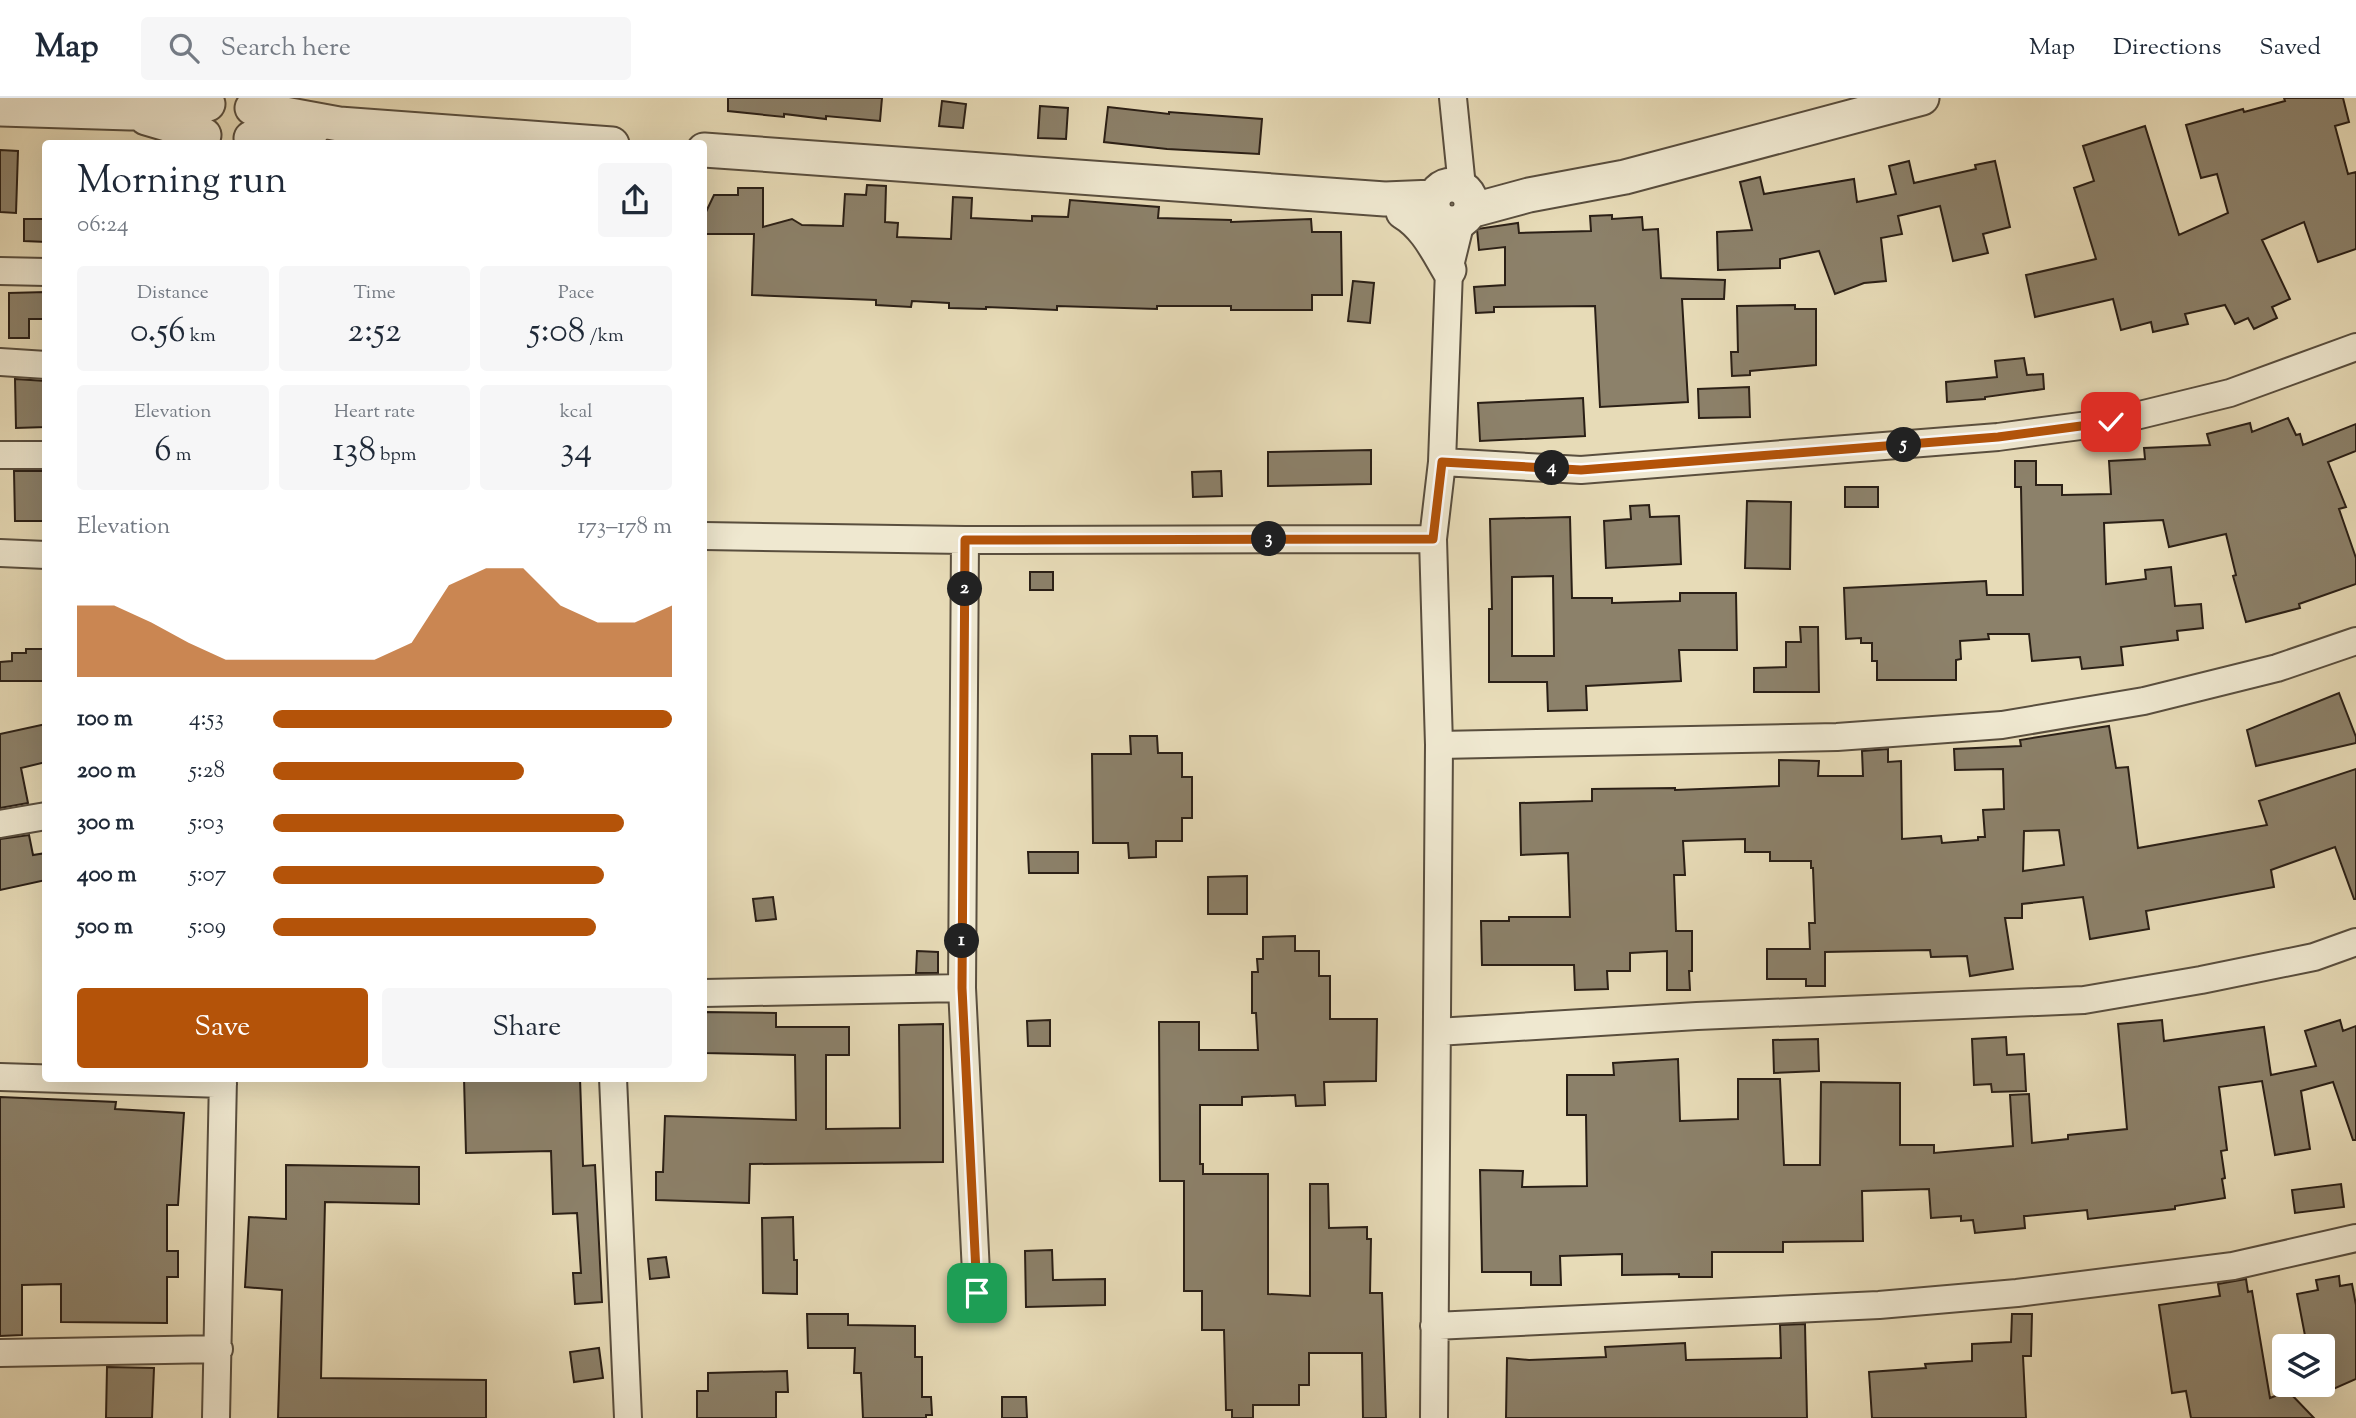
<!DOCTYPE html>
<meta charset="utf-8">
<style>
body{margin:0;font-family:"Sorts Mill Goudy",serif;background:#f6f6f7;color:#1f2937;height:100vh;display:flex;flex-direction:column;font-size:26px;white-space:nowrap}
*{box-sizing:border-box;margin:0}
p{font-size:23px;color:#747a83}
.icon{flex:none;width:38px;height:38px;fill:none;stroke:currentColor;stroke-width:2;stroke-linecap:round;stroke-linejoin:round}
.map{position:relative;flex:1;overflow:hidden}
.side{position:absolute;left:42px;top:42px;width:665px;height:942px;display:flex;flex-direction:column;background:#fff;border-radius:7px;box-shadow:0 7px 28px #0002}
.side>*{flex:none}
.fabs{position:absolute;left:2272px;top:1236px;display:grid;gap:14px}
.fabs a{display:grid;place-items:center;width:63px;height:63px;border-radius:7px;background:#fff;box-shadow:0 7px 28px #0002;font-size:35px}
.pin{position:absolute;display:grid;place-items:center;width:60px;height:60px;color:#fff;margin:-30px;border-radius:14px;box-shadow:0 4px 10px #0006}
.km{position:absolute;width:35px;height:35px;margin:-18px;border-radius:50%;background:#222;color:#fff;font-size:19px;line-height:35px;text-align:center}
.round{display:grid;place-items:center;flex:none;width:74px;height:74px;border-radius:7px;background:#f6f6f7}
.headline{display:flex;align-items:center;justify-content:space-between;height:119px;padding:0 35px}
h1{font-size:38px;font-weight:600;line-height:52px}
.metrics{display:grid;grid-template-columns:repeat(3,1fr);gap:10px;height:119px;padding:7px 35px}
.metrics div{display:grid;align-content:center;border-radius:7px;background:#f6f6f7;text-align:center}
.metrics b{font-size:35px;font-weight:600}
.metrics small{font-size:19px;font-weight:400}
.metrics p{font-size:19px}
.chart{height:196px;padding:14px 35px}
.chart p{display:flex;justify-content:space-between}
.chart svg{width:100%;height:126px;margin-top:7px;fill:#b45309;opacity:.7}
.cta{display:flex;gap:14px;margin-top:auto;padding:14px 35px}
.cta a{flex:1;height:80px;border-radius:7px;background:#b45309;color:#fff;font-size:28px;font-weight:600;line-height:80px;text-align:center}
.cta a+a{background:#f6f6f7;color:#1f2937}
ul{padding:0 35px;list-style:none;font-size:23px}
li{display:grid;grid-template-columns:112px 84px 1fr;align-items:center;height:52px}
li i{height:18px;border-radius:9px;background:#b45309}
header{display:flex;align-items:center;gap:42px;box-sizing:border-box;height:98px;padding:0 35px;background:#fff;border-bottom:2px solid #e0e1e3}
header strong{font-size:33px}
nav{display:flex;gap:38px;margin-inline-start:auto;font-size:24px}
.search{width:490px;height:63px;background:#f6f6f7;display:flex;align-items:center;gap:18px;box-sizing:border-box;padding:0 24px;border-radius:7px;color:#747a83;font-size:26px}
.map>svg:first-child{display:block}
.building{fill:#8c816a;stroke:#2a1f16;stroke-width:2;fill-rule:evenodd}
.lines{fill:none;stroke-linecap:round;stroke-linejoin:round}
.minor-casing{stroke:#594e3e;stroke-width:30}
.tertiary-casing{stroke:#594e3e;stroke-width:37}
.minor{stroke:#efe8d0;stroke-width:26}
.tertiary{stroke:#efe8d0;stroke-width:33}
.route-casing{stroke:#fff;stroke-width:14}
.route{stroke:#b45309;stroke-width:9}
</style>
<header>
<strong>Map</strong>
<div class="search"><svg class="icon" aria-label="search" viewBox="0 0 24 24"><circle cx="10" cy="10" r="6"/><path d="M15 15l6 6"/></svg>Search here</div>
<nav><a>Map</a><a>Directions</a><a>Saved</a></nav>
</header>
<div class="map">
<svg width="2356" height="1320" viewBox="0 0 2356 1320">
<rect width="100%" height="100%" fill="#e7dbb7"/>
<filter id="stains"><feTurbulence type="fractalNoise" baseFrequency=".00286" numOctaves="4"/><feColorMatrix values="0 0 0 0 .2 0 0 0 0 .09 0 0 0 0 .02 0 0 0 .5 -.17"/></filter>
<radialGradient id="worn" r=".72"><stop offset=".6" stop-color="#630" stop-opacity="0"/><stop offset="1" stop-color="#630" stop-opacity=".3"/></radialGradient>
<path class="building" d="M728,0H882L880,23L826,18V21L784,16V19L728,13Z
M2284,0H2343L2349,24L2335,28L2348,76L2356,74V151L2318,164L2304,124L2262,142L2290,201L2272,209L2277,220L2254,231L2248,220L2235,226L2225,207L2185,216L2188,226L2153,234L2151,224L2121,232L2113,201L2035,219L2026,177L2096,161L2074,90L2094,83L2083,48L2145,28L2179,137L2228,115L2217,76L2201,80L2186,27L2243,11L2244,14L2285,3Z
M942,3L966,6L963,30L939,28Z
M1040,8L1068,10L1066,41L1038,40Z
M1108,9L1169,16V14L1262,21L1259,56L1167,51L1104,44Z
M0,52L18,53L16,115L0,114Z
M1909,63L1914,85L1976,71L1975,67L1995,63L2010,129L1983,136L1988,155L1953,163L1940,108L1898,118L1902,136L1881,140L1886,183L1864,185L1835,196L1819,153L1780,161V170L1718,172L1717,134L1752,132L1740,84L1760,79L1764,96L1854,81L1857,104L1896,96L1889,68Z
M867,87L886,88L885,124L898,125L897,139L951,141L953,99L972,100L971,120L1032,123V118L1068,119L1070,102L1159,109L1158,120L1231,122V124L1311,121L1312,134H1341L1342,197H1312V212H1231V208H1157V211L1057,208V212L986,209V211L949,210V205L912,203L911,209L876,207V202L752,197L754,136H704V118L714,97H738V90H763V129L792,121L802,127L843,128L845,96L866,97Z
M1612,117V121L1642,119L1643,132L1658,131L1661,180L1725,182L1724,201H1682L1688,304L1600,309L1595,208L1494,209V214L1476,215L1474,189L1505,187V149L1479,152L1477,131L1518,125L1519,135L1591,133L1590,118Z
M24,121H46V144L24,143Z
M1353,183L1374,185L1370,225L1348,223Z
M46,194V221H29V240H9V195Z
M1795,207V211H1816V267L1750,273V277L1732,278L1731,254H1738L1737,208Z
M2024,260L2027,277L2043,276L2044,291L1985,299V301L1947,304L1946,284L1997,279L1995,263Z
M15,281L46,283V329L16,330Z
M1749,289L1750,319L1699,320L1698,291Z
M1583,300L1585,338L1480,343L1478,305Z
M2288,320L2296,337L2300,336L2303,347L2356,326V353L2328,364L2346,409L2339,411L2356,460V486L2299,506L2300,510L2246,524L2233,478L2236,477L2226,436L2169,449L2163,422L2104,425L2106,486L2146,481L2145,472L2171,469L2175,508L2201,506L2203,530L2177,533L2178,542L2121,549L2123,567L2082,571L2080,559L2032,563L2029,536H1988L1989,541L1960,543L1961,561L1956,562V582H1877V563H1872V545H1861V540L1846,541L1844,490L1986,483L1987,497H2023L2021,389H2015V363H2036V387H2062V397L2111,396L2109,363L2145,361L2144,350L2210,347L2207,336L2250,325L2252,334Z
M1371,352V386L1268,388V354Z
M14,373H46V423H15Z
M1221,373L1222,398L1193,399L1192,374Z
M1845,389H1878V409H1845Z
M1747,403L1791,404L1790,471L1745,470Z
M1649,407L1650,419L1679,418L1681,466L1606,470L1604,423L1631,421L1630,408Z
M1570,419L1572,500H1612V505L1680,503V495H1736L1737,552H1679L1681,583L1586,588L1587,612L1548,613L1547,584H1489V511H1492L1490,421ZM1553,478L1554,558H1512V479Z
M1030,474H1053V492H1030Z
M1800,529H1818L1819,594H1754V570L1786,569V544H1801Z
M26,551H46V583H0V564L12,563V555H26Z
M2339,595L2356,639V645L2256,668L2247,632Z
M46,626V664L21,670L28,705L0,710V636Z
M2109,628L2116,670L2128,669L2138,750L2267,727L2259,703L2356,671V801H2354L2335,749L2271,772L2274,789L2146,813L2149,831L2090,841L2083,799L2022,806V820H2005L2013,871L1970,878L1967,858L1931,859L1930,852L1825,854V888H1806V881H1767V851H1810L1809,825H1815L1813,770H1811V763H1770V754H1745V741L1683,743L1685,777H1674L1676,833H1692V873H1689L1690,892H1667V853L1630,855V873H1607L1608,891L1575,892L1574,867H1482L1481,823H1509V819H1570L1568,755L1521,757L1520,705L1592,703V691L1675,690V692L1779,688V662L1819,663L1818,678H1863L1862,653L1888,651V664L1901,663L1902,741L1941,738L1942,745L1978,742V739H1985L1983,712L2004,711L2003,671L1955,672L1954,651L2021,648L2020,642ZM2059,732L2064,767L2023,773L2024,733Z
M1130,638H1157L1158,655H1182V679H1192V720H1182V743H1156V759L1129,760L1128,745H1093L1092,656H1131Z
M29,737L33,757L46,755V782L0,792V741Z
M1028,754H1078V775H1029Z
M1247,778V816H1208V779Z
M773,799L776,821L756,823L753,801Z
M1295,838V853H1319V878H1330V921H1377L1376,983L1324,984L1325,1007L1296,1008L1295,997L1242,999V1007H1200V1066H1203V1076H1268V1196L1310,1198V1086H1328L1329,1130L1367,1129V1141H1371L1370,1195H1382L1386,1320H1363L1362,1255H1309V1287H1299V1307H1253V1320H1232V1312H1226L1224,1232H1202V1193H1184V1083H1160L1159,924H1199V952H1258L1256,915H1252V874H1258L1257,861H1263V839Z
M917,853L938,854V875H916Z
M704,914L776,915V929H849V957H826V1031L900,1030L899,927L943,926V1064L750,1066L749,1105L656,1102V1074H663L665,1018L796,1022L795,957L704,955Z
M1050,922V948H1028L1027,923Z
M2162,922L2164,943L2264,929L2271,977L2316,968L2305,933L2340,922L2343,933L2356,928V1042H2353L2333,984L2301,993L2310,1051L2275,1057L2262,983L2219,989L2227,1052L2221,1053L2225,1080L2222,1081L2225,1100L2175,1108V1111L2088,1121L2087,1112L2027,1118H2024L2025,1130L1975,1135L1973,1122L1961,1123V1118L1931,1120L1929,1091L1862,1093L1863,1143L1783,1144V1154H1712V1179H1679V1176L1622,1177V1156L1560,1158L1561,1187H1531V1174H1482L1480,1072L1523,1073L1522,1089L1587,1088L1586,1017H1567V977H1614L1613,965L1678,961L1680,1023L1738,1021V981H1780L1784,1067H1820L1821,984L1900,985V1047H1934V1055L2013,1048L2010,997L2029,996L2032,1045L2068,1041V1037L2127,1031L2118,926Z
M2006,939L2007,957L2024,956L2026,993L1992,994L1991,986L1974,987L1972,941Z
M1818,941L1819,973L1774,975L1773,942Z
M464,980H580L583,1068L595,1067L602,1204L575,1206L573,1175H581L577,1115L553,1116L551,1053L466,1055Z
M0,999L116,1004L115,1011L184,1015L178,1107H167V1153H178V1179H167V1225L61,1224V1186L22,1187V1237L0,1238Z
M286,1067L419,1069V1106L325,1104L321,1280L486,1282V1320H278L282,1192L245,1189L249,1119L286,1121Z
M2341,1086L2344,1109L2295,1115L2292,1092Z
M793,1119L794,1162H797V1196L763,1195L762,1120Z
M1052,1152L1053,1182L1105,1181V1207L1026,1209L1025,1153Z
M666,1159L669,1179L650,1181L648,1161Z
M2339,1178L2340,1188L2352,1186L2356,1207V1281L2322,1296V1248H2307L2297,1196L2318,1192L2316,1182Z
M2246,1181L2248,1194L2252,1193L2270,1300L2288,1293L2314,1320H2191L2186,1293L2172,1295L2159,1207L2220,1198L2218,1186Z
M807,1216H848V1227L915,1228V1259H922V1299H931L932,1317H926V1320H863L861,1275H854L855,1250H808Z
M2012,1216H2032L2031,1258H2023L2026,1320H1872L1869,1274L1926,1270L1925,1266L1972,1263V1246L2011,1244Z
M1805,1226L1807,1320H1506L1507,1260L1529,1262L1606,1259L1605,1249L1685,1245L1686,1262L1781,1260L1780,1227Z
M599,1250L603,1280L574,1284L570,1254Z
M107,1269L154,1270L152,1320H106Z
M787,1273L788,1294H776V1320H697V1293H708V1275Z
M1002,1299H1026L1027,1320H1002Z"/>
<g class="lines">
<g class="minor-casing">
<path id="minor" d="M1453,0L1462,89
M0,173L46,174
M0,264L46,267
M0,357H46
M1442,364L1581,372L1998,339L2111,324L2230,295L2356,249
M704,438L965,442L1433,441
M965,442L962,890L977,1195
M0,455L46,457
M1439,647L1837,639L2002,627L2144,603L2277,570L2356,543
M0,726L46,718
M704,895L962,890
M1437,934L1697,918L2084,902L2201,882L2314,859L2356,844
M0,979L223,986
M613,980L628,1320
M1434,1228L1879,1207L2017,1195L2233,1168L2356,1140
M0,1255L219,1251
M216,1320L223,980
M1434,1320L1439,647L1433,441L1442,364L1449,172L1461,123"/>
</g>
<g class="tertiary-casing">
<path id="tertiary" d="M252,10L339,26L612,46
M0,11L130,15L208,6
M146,20L204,37
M251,40L314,30
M704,52L1385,101L1434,99
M1433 106a19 19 0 1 1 38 0a19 19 0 1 1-38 0Z
M1470,113L1529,97L1625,79L1922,0
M1403,114C1425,127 1436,150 1449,172"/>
</g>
<use href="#minor" class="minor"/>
<use href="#tertiary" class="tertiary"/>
</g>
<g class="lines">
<g class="route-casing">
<path id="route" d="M977,1195L962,890L965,442L1433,441L1442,364L1581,372L1998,339L2111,324"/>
</g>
<use href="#route" class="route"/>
</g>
<rect width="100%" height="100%" filter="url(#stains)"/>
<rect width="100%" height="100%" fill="url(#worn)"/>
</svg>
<div class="fabs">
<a><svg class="icon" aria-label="layers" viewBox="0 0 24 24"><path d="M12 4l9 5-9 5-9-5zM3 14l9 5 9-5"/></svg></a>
</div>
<div class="pin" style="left:977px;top:1195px;background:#1e9e55"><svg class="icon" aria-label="arrive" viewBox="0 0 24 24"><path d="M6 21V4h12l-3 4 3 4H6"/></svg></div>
<div class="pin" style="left:2111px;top:324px;background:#d93025"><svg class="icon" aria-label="check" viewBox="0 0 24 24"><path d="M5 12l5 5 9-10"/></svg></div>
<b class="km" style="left:962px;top:843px">1</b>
<b class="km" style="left:965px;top:491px">2</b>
<b class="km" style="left:1269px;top:441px">3</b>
<b class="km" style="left:1552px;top:370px">4</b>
<b class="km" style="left:1904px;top:347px">5</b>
<section class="side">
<div class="headline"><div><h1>Morning run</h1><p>06:24</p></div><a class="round"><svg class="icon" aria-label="share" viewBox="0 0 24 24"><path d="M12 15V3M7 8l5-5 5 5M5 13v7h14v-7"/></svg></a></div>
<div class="metrics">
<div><p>Distance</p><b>0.56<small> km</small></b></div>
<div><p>Time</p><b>2:52</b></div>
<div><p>Pace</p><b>5:08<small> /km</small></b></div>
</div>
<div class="metrics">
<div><p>Elevation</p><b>6<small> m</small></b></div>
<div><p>Heart rate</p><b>138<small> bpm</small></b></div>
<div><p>kcal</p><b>34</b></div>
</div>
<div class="chart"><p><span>Elevation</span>173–178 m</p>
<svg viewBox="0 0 160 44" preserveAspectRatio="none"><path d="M0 44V19L10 19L20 25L30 32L40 38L50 38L60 38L70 38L80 38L90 32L100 12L110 6L120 6L130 19L140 25L150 25L160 19V44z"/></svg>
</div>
<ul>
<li><b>100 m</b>4:53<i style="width:100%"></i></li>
<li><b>200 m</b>5:28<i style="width:63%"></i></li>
<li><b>300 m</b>5:03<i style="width:88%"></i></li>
<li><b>400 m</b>5:07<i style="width:83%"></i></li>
<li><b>500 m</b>5:09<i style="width:81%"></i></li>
</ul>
<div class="cta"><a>Save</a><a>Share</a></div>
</section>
</div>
